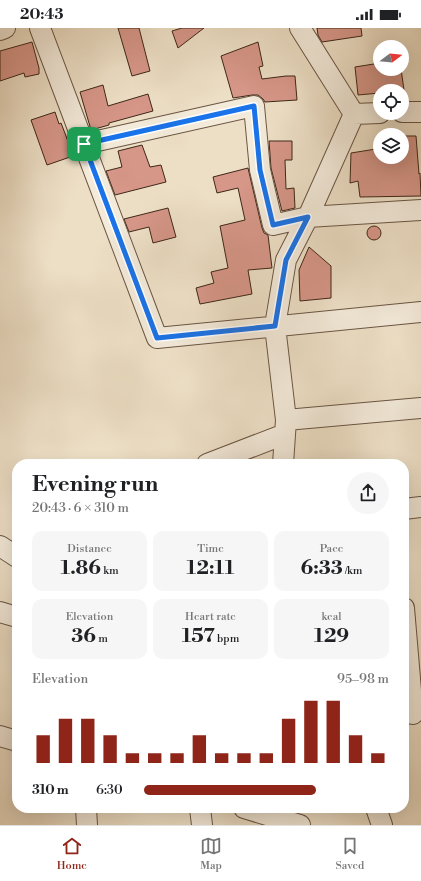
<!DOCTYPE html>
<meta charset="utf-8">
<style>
body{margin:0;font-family:"Libre Bodoni",serif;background:#f6f6f6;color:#202124;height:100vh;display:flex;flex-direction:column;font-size:15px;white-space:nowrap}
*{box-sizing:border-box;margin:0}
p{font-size:13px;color:#757577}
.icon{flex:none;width:22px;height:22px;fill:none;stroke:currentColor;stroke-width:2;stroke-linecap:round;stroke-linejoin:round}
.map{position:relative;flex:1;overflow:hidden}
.panel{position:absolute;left:12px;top:431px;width:397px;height:354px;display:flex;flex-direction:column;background:#fff;border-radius:16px;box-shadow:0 4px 16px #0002}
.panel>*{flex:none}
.needle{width:26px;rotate:74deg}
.buttons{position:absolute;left:373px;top:12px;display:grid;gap:8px}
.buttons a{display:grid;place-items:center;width:36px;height:36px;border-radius:50%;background:#fff;box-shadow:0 4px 16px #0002;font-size:20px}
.pin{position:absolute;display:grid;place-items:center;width:34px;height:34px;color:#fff;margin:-17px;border-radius:8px;box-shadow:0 2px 6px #0006}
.round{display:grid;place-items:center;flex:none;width:42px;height:42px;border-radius:21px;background:#f6f6f6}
.headline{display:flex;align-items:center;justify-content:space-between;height:68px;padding:0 20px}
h1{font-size:22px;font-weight:800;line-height:30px}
.metrics{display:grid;grid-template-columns:repeat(3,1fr);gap:6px;height:68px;padding:4px 20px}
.metrics div{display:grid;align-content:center;border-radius:10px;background:#f6f6f6;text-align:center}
.metrics b{font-size:20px;font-weight:800}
.metrics small{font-size:11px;font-weight:400}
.metrics p{font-size:11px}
.chart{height:112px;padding:8px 20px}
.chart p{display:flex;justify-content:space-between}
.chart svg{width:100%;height:72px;margin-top:4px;stroke:#8f2418;stroke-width:6}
ul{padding:0 20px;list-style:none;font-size:13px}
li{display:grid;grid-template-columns:64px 48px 1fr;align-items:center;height:30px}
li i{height:10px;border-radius:5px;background:#8f2418}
.status{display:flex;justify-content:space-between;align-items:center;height:28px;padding:0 20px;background:#fff;direction:ltr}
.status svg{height:11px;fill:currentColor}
.tab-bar{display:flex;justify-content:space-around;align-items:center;height:56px;border-top:1px solid #e0e0e0;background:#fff;font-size:11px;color:#757577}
.tab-bar a{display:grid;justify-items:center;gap:2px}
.tab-bar .on{color:#8f2418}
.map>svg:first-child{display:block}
.building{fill:#d69688;stroke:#3e2717}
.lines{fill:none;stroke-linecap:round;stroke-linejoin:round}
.minor-casing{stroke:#6a5543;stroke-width:22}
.minor{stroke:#f3eada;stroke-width:20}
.route-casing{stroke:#fff;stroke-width:8}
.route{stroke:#1a73e8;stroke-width:5}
</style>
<div class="status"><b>20:43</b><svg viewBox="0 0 49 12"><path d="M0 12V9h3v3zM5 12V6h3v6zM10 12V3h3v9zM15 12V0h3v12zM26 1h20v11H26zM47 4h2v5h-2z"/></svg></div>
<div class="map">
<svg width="421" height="797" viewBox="0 0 421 797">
<rect width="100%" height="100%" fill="#eddfc6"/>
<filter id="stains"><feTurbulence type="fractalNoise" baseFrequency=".005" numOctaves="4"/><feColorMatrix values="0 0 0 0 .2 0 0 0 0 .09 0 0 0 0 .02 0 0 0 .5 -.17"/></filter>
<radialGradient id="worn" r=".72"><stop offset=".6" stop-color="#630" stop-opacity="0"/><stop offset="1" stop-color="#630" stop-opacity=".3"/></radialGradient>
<path class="building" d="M118,0H139L150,43L132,48Z
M182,0H204L178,20L172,3Z
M317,0H361L362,8L322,14L318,7Z
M32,14L39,40V46L25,49L24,45L0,53V23Z
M258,14L263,38L259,39L262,51L286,48H295L297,72L265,74L263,71L258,67H252L233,70L221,28Z
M380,35V41H401L404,62L380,63V65L358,67L355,39Z
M103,57L108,78L148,66L153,83L109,95V97L91,102L80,64Z
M55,84L59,96L61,95L66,108L73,128L47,137L31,92Z
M402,108H416L419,146L420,145L421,168L360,169L358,153L350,155L351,125L376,121L379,129H402Z
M269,113H292V132H285L286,161L294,160L295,180L282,183L271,140Z
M142,117L150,139L161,137L166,154L115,167L106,143L122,139L118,123Z
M248,140L262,200L264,205L268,207L272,240L248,242L252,266L200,276L196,260L214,255L211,244L228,240L220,198L245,192L238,160L217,165L213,149Z
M168,180L176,209L153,215L149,199L129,204L124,191Z
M367 205a7 7 0 1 1 14 0a7 7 0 1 1-14 0Z
M309,219L331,238V270L300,273L299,242Z"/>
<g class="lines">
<g class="minor-casing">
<path id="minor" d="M40,0L157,310L421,284
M0,2L5,0
M402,84H421
M354,86L380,85
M84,116L254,78L260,142L273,197L308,189L421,182
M286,392L421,380
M207,436L285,406
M283,436L286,392L275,298L286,232L308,189L354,86L300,0
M404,481L421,479
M0,518L17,529
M404,580L413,686
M0,584L17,589
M0,708L17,713
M86,780L87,797
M200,780L202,797
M244,780L300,797
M376,780L382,797"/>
</g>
<use href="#minor" class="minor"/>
</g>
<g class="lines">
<g class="route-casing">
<path id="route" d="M254,78L260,142L273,197L308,189L286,232L275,298L157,310L84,116Z"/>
</g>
<use href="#route" class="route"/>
</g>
<rect width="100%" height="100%" filter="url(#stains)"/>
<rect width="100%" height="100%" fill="url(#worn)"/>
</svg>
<div class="buttons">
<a><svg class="needle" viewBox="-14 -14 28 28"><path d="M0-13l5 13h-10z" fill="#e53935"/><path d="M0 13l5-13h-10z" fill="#757577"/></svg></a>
<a><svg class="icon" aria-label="locate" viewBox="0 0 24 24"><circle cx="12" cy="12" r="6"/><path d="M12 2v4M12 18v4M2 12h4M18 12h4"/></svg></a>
<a><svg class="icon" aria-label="layers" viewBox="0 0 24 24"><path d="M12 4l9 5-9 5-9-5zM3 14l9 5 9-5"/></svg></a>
</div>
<div class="pin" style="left:84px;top:116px;background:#1e9e55"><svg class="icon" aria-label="arrive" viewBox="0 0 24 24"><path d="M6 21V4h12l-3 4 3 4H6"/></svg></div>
<section class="panel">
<div class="headline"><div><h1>Evening run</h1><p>20:43 · 6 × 310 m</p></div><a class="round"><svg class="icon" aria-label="share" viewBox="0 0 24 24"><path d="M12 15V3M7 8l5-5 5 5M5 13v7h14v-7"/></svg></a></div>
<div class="metrics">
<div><p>Distance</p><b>1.86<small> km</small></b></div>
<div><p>Time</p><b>12:11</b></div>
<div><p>Pace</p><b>6:33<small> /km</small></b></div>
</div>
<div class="metrics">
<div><p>Elevation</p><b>36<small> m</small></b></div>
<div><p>Heart rate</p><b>157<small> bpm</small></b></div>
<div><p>kcal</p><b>129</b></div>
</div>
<div class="chart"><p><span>Elevation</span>95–98 m</p>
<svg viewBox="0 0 160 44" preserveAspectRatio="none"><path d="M5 44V27M15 44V17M25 44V17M35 44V27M45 44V38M55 44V38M65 44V38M75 44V27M85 44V38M95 44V38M105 44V38M115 44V17M125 44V6M135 44V6M145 44V27M155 44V38"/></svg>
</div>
<ul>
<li><b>310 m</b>6:30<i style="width:70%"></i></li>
</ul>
</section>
</div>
<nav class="tab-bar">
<a class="on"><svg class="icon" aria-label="home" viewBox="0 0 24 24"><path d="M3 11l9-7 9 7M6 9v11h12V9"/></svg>Home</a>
<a><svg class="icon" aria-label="map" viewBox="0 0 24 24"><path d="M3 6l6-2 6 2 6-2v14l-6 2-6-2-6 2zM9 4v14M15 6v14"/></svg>Map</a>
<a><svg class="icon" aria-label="saved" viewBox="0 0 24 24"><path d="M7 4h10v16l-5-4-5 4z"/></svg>Saved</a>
</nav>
